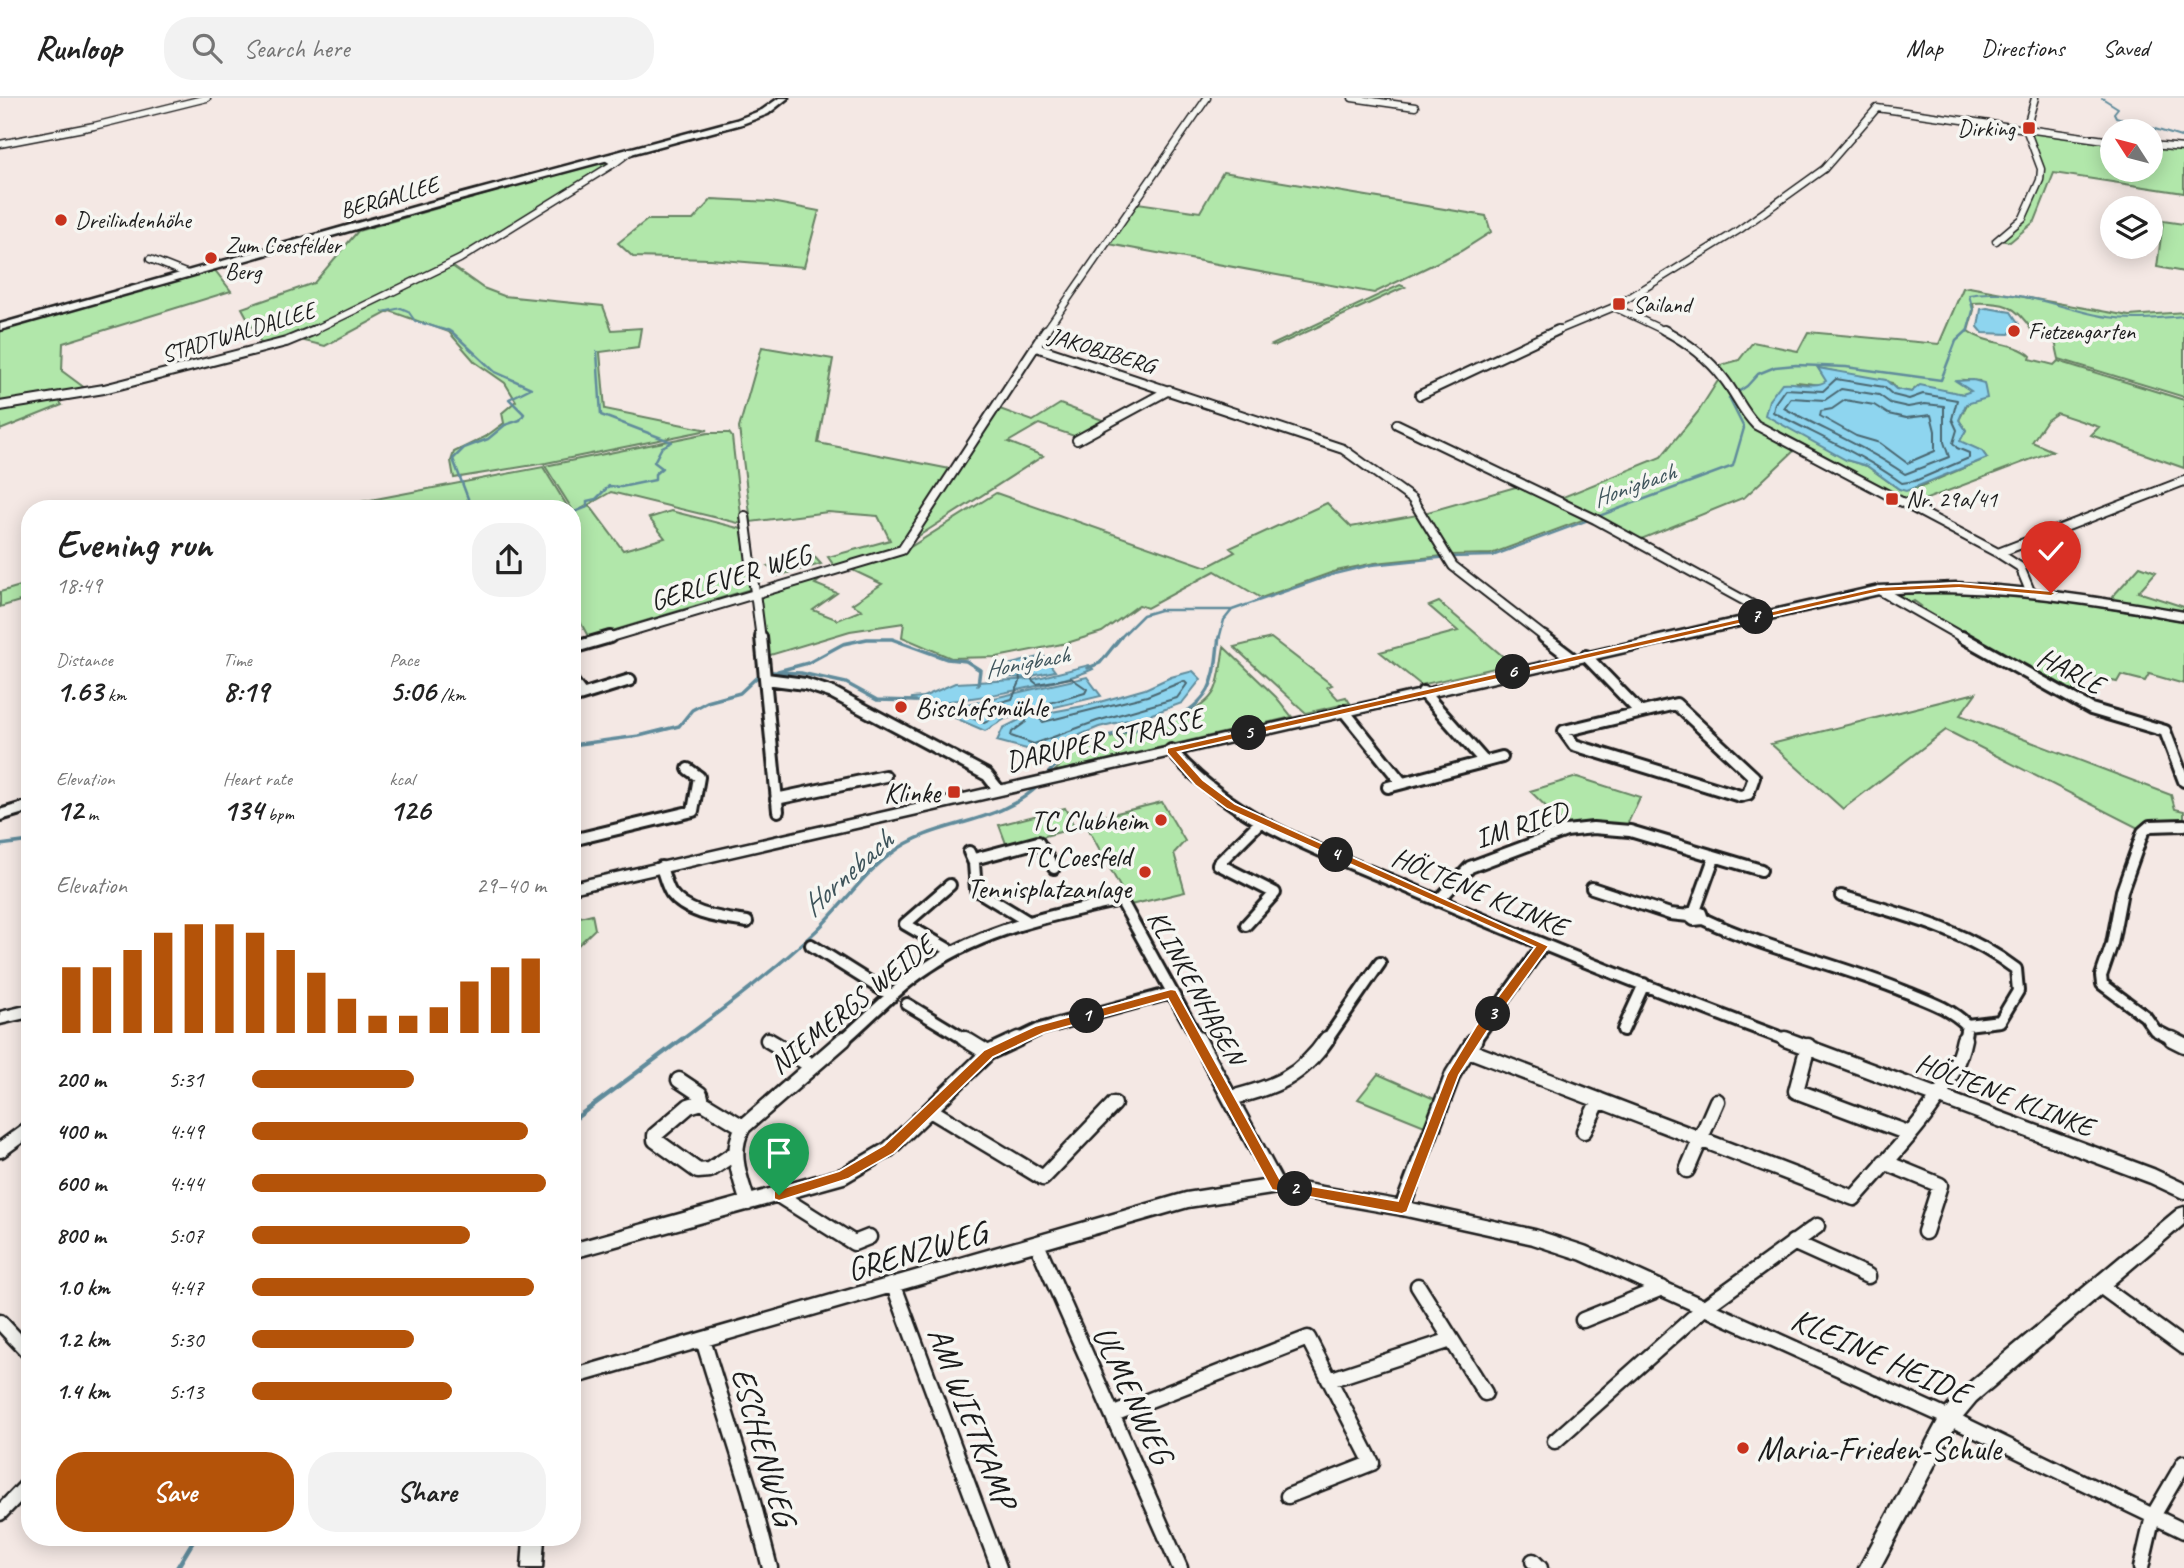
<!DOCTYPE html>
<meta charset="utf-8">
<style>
body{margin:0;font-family:Caveat,sans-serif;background:#f2f2f2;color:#222;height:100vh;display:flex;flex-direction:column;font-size:26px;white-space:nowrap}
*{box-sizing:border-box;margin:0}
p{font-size:23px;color:#767676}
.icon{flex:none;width:38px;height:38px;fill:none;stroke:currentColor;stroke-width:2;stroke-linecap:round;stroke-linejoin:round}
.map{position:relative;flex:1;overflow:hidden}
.drawer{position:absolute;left:21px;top:402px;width:560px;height:1046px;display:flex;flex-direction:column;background:#fff;border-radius:28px;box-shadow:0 4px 18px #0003}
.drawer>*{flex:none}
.needle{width:46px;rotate:306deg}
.tools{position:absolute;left:2100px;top:21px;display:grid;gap:14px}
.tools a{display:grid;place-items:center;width:63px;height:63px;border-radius:50%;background:#fff;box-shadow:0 4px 18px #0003;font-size:35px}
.pin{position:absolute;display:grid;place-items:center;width:60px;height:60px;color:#fff;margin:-72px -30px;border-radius:50% 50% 50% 0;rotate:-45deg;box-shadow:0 0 7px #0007}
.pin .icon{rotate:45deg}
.km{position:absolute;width:35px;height:35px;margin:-18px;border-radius:50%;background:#222;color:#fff;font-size:19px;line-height:35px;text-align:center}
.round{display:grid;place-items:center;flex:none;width:74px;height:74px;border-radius:28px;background:#f2f2f2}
.overview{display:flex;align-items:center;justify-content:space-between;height:119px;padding:0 35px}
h1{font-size:38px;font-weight:600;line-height:52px}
.figures{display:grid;grid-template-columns:repeat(3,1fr);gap:10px;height:119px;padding:7px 35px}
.figures div{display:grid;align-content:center}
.figures b{font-size:30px;font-weight:600}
.figures small{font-size:19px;font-weight:400}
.figures p{font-size:19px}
.chart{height:196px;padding:14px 35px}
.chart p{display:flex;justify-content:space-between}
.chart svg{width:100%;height:126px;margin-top:7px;stroke:#b45309;stroke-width:6}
.primary-button{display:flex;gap:14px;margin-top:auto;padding:14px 35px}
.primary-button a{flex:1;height:80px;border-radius:28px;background:#b45309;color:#fff;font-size:28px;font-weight:600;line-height:80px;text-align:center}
.primary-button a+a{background:#f2f2f2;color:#222}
ul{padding:0 35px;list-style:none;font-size:23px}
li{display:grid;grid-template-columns:112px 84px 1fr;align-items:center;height:52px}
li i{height:18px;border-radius:9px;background:#b45309}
header{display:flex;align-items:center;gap:42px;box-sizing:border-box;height:98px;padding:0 35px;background:#fff;border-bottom:2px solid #e0e0e0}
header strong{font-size:33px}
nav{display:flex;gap:38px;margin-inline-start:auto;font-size:24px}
.search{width:490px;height:63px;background:#f2f2f2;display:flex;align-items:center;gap:18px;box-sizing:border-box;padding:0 24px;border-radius:28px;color:#767676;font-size:26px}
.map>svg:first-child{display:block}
.green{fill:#b1e7aa;stroke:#668263;stroke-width:2;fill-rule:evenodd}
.water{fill:#8ed5ef;stroke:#608b9b;stroke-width:2}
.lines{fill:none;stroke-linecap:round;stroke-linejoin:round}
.shore{stroke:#4a6670;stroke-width:2}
.stream-far3{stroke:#608b9b;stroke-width:2}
.stream-far2{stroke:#608b9b;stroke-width:2.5}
.stream-far1{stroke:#608b9b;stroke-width:3.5}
.stream{stroke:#608b9b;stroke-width:4.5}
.street-far3-casing{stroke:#1c1c1c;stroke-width:9}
.street-far2-casing{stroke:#1c1c1c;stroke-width:12}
.street-far1-casing{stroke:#1c1c1c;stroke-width:16}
.street-casing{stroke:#1c1c1c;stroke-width:19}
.secondary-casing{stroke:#1c1c1c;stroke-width:5}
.street-far3{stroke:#f6f6f2;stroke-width:6}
.street-far2{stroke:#f6f6f2;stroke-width:8}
.street-far1{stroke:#f6f6f2;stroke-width:10}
.street{stroke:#f6f6f2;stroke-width:14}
.secondary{fill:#f6f6f2;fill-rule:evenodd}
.route{fill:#b45309;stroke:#fff;stroke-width:2}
.poi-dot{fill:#c8321e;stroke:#f6f6f2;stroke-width:2.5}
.labels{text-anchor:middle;stroke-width:7;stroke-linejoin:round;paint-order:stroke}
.far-poi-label{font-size:23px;fill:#1c1c1c;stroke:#f6f6f2;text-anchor:start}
.far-street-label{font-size:23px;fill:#1c1c1c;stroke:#f6f6f2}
.far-water-label{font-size:24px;font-style:italic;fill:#3e545b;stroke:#f6f6f2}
.street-label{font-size:28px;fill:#1c1c1c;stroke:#f6f6f2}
.poi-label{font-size:28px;fill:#1c1c1c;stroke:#f6f6f2;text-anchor:end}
.water-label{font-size:30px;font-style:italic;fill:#3e545b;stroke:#f6f6f2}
.near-street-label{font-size:33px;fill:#1c1c1c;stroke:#f6f6f2}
.near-poi-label{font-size:33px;fill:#1c1c1c;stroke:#f6f6f2;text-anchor:start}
</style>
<header>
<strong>Runloop</strong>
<div class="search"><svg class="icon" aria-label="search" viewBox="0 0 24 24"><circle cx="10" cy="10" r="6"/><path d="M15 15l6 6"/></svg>Search here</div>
<nav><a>Map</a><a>Directions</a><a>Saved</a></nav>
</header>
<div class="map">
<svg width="2184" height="1470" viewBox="0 0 2184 1470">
<rect width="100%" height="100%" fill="#f4e8e4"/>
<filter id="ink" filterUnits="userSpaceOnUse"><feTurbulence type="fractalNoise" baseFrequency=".0143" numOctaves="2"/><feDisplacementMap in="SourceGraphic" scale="14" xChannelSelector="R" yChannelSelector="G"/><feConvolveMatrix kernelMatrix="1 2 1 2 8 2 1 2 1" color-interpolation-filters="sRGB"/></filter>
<g filter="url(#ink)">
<path class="green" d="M2028,32L2112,44V72H2151V48L2184,51V95L2054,75L2035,123L2010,144L1999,142L2025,121L2037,96L2043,71Z
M601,63L611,66L448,167L333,224L263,249L242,210L314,185L358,133Z
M1223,74L1486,118L1491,134L1461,153L1374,195L1109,146L1138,105L1200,114Z
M712,101L771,104L819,113L804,169L710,161L633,159L618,145L647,122H693Z
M2163,123L2184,126V174L2157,169Z
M452,168L483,190L504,198L603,208L612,232L641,230L638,249L600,254L605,311L708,332L546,365L454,380L451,363L454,354L485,339L504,325L502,315L516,303L505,285L475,264L449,234L390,213L325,248L300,242Z
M214,171L231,193L63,245L62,273L89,293L0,306V233Z
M1400,187L1405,189L1276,248L1272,247Z
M1969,189L2129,218L2184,214V299L2059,261L2055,243L2044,235L2032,233C2016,206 2003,204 1973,205L1974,212L1968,233C1986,247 2014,243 2031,258L2030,261L2054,267L2058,263L2184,302V370L2091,337L2099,329L2057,315L2047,322L2032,344L2053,353L1911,407L1760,328L1717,268L1739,262L1753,244L1798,253L1808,234L1939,246L1963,190ZM1818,270L1892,285L1896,291L1911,294L1918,288L1963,296L1972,294L1963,282L1979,283L1959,322L1966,332L1959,344L1982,353L1987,360L1917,390L1899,391L1867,368L1846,362L1797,284L1822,287L1827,283Z
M762,249L833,261L818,345L950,371L899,451L835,469L828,459L890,442L878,418L828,414L751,424L739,330Z
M1719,281L1742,317L1753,327L1796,351L1745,399L1639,442L1558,401L1661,359L1698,314Z
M59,303L62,307L0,332V309Z
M1060,306L1105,323L1077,339L1039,326L1008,344L1043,358L914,441L997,310L1033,323Z
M708,335H729L732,339L742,426L611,394L581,411L590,408L623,452L665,440L649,420L671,413L742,431L751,491L589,540L572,509L574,414L545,368Z
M543,369L569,411L334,409Z
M1519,388L1588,420L1491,456L1451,457L1424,415Z
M996,395L1207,469L1235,454L1230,450L1327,405L1351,429L1417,417L1443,458L1375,465L1336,473L1261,500L1215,473L1147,510L1139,507L1102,534L1067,545L997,559L951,560L902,539L904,525L850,533L767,558L759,496L824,479L815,486L837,495L813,512L838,522L862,512L852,506L882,486L848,470L904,453Z
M811,455L821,466L776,478L768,468Z
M2140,468L2156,474L2138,494L2184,509V515L2115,503L2113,498Z
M30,485V500L0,509V494Z
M1958,493L2032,498L2184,523V586L2149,576L2145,583L2121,577L2117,584L2084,577L2075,594L2054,582H2042L1917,510L1921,508L1914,503L1907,507L1888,496Z
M1439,504L1512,566L1421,587L1380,554L1458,533L1429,508Z
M1271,540L1332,587L1327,589L1338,601L1346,599L1350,605L1306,615L1234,549Z
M1224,549L1276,599L1292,619L1054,674C1060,668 1066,659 1073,654C1107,632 1197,629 1215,592C1221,579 1221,563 1224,549Z
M1976,595L1960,617L2171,697L2175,711L2184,713V725L2149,726L2138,730L1946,632L1843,711L1771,646Z
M1577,679L1640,699L1627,727L1590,724L1565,727L1530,693Z
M1162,704L1185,743L1174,755L1185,794L1130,807L1084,723Z
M1065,710L1075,730L1007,748L999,727Z
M592,816L595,831L572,853V821Z
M1378,976L1439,1003L1427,1029L1358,1001Z"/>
<path class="water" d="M1987,210L2011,214L2019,226L2009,236L1983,235L1978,229L1981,211Z
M1818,270L1886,282L1896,291L1911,294L1920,287L1963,296L1971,293L1956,283L1973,282L1984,285L1987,300L1966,306L1959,322L1966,332L1960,343L1982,353L1987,360L1906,393L1899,391L1867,368L1846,362L1765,317L1769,302L1782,285C1796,283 1814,291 1826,283Z
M1044,558L1055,573L1022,580L1009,579L1004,574L1007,567Z
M1089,567L1093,571C1062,586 944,609 911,603L912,600L923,599L955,585L1034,581Z
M1193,573L1201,581L1182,605L1152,616L1099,629L1056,647L1034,653L997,643L1003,630L1025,619L1089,607L1145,591L1171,579Z
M1087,579L1101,598L1005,621L985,633L946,616L949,610Z"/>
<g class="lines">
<path class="shore" d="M1836,281L1884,289L1893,297L1909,301L1923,296L1957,302L1952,321L1957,332L1953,345L1957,350L1969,355V360L1915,383L1902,385C1862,356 1816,337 1773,314L1775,305L1785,291L1823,293Z
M1841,291L1879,297L1890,305L1908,309L1925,306L1944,308V344L1949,359L1905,376C1868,350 1824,332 1784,310L1791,300L1825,302Z
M1845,302L1874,307L1888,316L1906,320L1931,317L1935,333V353L1907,365L1880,345L1856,338L1820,318L1821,313L1832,311Z
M1029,569L1033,572L1032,582L1037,586L1071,580L1087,591L1085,595L1039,608L1036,617L1043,624L1147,598L1184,583L1187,586L1177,600L1097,623L1034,646L1011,638L1012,634L1026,624V617L1021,613L1003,615L984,625L967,618L968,613L1012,601L1020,584L1019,572Z"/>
<path class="stream-far3" d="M2102,0L2118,10L2114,15L2116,19L2184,40
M383,214L401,210L408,213L415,223L452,234
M1967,234L1973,212L1969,197C2014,188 2063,212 2108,219C2133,223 2159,220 2184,218"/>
<path class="stream-far2" d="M447,232L452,234L495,274L531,290L509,301L524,316L520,322L505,327L488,341L464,350L453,361L472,411
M572,415L587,409V403L596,401L609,388L621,389L655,382V376L662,370L654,364L662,349L672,344L601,317L597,254
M1119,541L1143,517L1160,512H1232L1334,476L1371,467L1448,459L1492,458L1733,368L1744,330L1729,300L1747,288L1758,276L1775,269L1796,267L1846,269L1941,282L1956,243L1968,232
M1219,541L1224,522L1232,512"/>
<path class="stream-far1" d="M1088,570L1100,565L1121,539
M778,573L808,565L843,546L867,541H892L947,561L966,563L980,572L978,587
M572,647L639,638L679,628L692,612L707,604L740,595L756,580L773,574L801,575L846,585L877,602L916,603
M1044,680C1056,666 1069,653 1086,645C1124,628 1184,633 1208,592C1217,575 1216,557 1219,539
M0,747L30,743
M680,943C727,908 775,872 817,832C843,807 863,776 892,755C938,720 995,730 1040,686"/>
<path class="stream" d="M572,1023L682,941
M177,1470L195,1440"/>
<g class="street-far3-casing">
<path id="street-far3" d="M1352,0L1415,9
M0,46L94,28L207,0
M2151,47L2184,50
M615,65L631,53
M1996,143L2023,120L2040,82L2041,71L2026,31L2035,0
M150,161L188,176
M1614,209L1667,234
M310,234L460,161L615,65L607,60
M1045,234L1207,0
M1554,234L1614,209L1739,132L1824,71L1877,10L2112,43"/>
</g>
<g class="street-far2-casing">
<path id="street-far2" d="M1664,232C1687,244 1708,260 1724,281C1736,296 1742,313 1756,327L1998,455L2020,469L2030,493
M1036,249L1343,351L1412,401L1453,468L1547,541
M1420,297L1558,232
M0,308L104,291L286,244L315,232
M1397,326L1595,421L1769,516
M1077,342L1169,292
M745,418L761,541
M1998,455L2184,383
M1879,492L1965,541
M604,541L902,452L1046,232"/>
</g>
<g class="street-far1-casing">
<path id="street-far1" d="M761,539L778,713
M1544,539L1573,561
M1962,539L2091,611L2165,633L2184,683
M572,550L610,539
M1586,558L1640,614
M766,581L805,586L833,595L987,677L998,691
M572,583L582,596
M1423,594L1484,663
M572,600L630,582
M1676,606L1754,679L1748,696L1740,698L1574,647L1564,633Z
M1344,613L1402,685
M1171,652C1234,726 1329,755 1416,793C1539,846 1664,896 1790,943
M1388,689L1502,659
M776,701L885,678
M0,717L30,708
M572,742L693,713L699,679L688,671
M969,754L974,765L976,792L1027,823
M974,761L1038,744L1054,770
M661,769C664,777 666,787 671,795C687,817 723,820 747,824
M950,787L905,826L953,854
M1592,790L1670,816L1689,818
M1841,798C1903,817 1964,831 2016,871L2018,893L2000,923L1967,927L1964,943
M1438,803L1470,769L1566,733L1593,730L1630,733L1761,772
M1695,813L1714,760
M1690,815H1701L1703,821L1694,822L1689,818Z
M1703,821C1768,852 1839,866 1906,894C1928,903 1950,910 1967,927
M1246,827L1275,795L1218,766L1260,724
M811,847L892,898
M907,906L968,943
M1623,932L1644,886
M842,943C870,919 897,889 928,869C984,831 1056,816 1121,802L1199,943
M1015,943L1040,931L1171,895
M1326,943L1380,865
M1474,943L1542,848
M2176,943L2155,932L2145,918L2102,886L2101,878L2112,846L2122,793L2143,734L2150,728L2184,727"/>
</g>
<g class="street-casing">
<path id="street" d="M965,941L988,955
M1198,941L1277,1088
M1785,941L2152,1078L2184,1093
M2172,941L2184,947
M768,942L812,968
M1808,948L1796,993L1908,1035
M1468,952L1854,1100C1891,1057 1953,998 1964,941
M679,982L700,996L702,1004
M1231,1000C1275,989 1301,979 1327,941
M930,1012L1043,1080L1114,1006
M1584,1033L1599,1002
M0,1052L30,1030
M735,1055L710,1072L698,1073L655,1042V1037L689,1008L702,1004L743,1029
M1884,1064L1940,1087L1925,1134
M1687,1072L1717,1003
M778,1097L854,1145L869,1139
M748,1105C740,1079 729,1055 743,1029L844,941
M1402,1110L1453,976L1475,941
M1793,1144L1868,1178
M1037,1146L1180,1470
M572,1153L843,1078L889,1051L988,955L1018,941
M2099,1187L2184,1249
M894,1188L999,1470
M1418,1188L1485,1295
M1583,1222L1662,1190
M0,1224L30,1256
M703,1242L750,1393L770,1470
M572,1279L1187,1102L1277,1088L1402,1110L1534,1139L1583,1155L1962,1326L2184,1433
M1329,1282L1451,1242
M1114,1316L1308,1240L1372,1365L1288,1398
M1555,1343L1705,1209L1817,1128
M0,1415L30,1384
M1533,1463L1540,1470
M2141,1470L2153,1418L2184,1365"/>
</g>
<g class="secondary-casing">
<path id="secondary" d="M779,0H788L768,16L742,26L434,109L0,232V226L428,105L736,22L762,12Z
M1956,485C2033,489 2108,501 2184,514V522C2082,504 1983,488 1879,496L572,795V785L1879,488Z
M30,907V919L0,926V914Z
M2184,1109V1126L1976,1303L1956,1327L1880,1470H1859L1942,1315L1962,1291L2178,1111Z
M524,1440H544L542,1470H522Z"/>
</g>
<use href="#street-far3" class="street-far3"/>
<use href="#street-far2" class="street-far2"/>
<use href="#street-far1" class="street-far1"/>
<use href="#street" class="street"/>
<use href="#secondary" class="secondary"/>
</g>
</g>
<path class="route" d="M1959,485L2051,493L2056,495L2051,498L1959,490L1879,494L1178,654L1203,682L1235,706L1549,848L1486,935L1459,977L1407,1114L1402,1116L1272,1092L1168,901L1044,935L993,959L894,1055L848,1081L779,1103L774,1101V1093L839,1073L884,1047L984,952L1035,928L1171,891L1176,892L1281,1083L1398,1103L1447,976L1476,928L1535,849L1227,711L1195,687L1167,655V650L1879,489Z"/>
<g class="poi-dot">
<rect x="2022" y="23" width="14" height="14" rx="3.5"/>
<circle cx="61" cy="122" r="7"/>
<circle cx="211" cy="160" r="7"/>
<rect x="1612" y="199" width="14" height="14" rx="3.5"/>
<circle cx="2014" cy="233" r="7"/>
<rect x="1885" y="394" width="14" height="14" rx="3.5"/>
<circle cx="901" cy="609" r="7"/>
<rect x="947" y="687" width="14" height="14" rx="3.5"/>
<circle cx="1161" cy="722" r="7"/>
<circle cx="1145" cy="774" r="7"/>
<circle cx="1743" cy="1350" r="7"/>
</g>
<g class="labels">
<g class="far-poi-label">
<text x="2015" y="38" text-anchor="end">Dirking</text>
<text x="75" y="130">Dreilindenhöhe</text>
<text x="225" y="155">Zum Coesfelder<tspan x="225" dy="26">Berg</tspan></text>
<text x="1633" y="214">Sailand</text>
<text x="2028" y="241">Fietzengarten</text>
<text x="1906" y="409">Nr. 29a/41</text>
</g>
<g class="far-street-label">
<text transform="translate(389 99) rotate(-16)" y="8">BERGALLEE</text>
<text transform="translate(238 234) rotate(-17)" y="8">STADTWALDALLEE</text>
<text transform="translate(1102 252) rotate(17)" y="8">JAKOBIBERG</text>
</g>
<g class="far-water-label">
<text transform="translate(1634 387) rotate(-20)" y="8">Honigbach</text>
<text transform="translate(1027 564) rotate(-11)" y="8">Honigbach</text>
</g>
<g class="street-label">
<text transform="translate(730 479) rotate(-17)" y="10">GERLEVER WEG</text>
<text transform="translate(2071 572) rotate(27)" y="10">HARLE</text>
<text transform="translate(1104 641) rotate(-13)" y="10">DARUPER STRASSE</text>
<text transform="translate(1521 726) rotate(-18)" y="10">IM RIED</text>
<text transform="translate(1480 793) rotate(23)" y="10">HÖLTENE KLINKE</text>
<text transform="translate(1197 889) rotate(61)" y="10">KLINKENHAGEN</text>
<text transform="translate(851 906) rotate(-39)" y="10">NIEMERGS WEIDE</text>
<text transform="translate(2005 996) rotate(21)" y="10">HÖLTENE KLINKE</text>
</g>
<g class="poi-label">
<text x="915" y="619" text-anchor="start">Bischofsmühle</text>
<text x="940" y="704">Klinke</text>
<text x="1147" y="732">TC Clubheim</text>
<text x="1131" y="768">TC Coesfeld<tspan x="1131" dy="32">Tennisplatzanlage</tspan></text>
</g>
<g class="water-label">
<text transform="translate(847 775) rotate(-42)" y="10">Hornebach</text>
</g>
<g class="near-street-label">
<text transform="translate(916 1152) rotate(-16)" y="12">GRENZWEG</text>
<text transform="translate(1881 1257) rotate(24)" y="12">KLEINE HEIDE</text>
<text transform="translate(1134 1296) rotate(65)" y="12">ULMENWEG</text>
<text transform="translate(973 1319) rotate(69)" y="12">AM WIETKAMP</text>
<text transform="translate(765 1348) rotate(74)" y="12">ESCHENWEG</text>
</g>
<g class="near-poi-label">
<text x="1757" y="1362">Maria-Frieden-Schule</text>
</g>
</g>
</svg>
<div class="tools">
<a><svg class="needle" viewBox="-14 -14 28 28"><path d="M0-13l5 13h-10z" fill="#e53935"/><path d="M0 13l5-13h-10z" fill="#767676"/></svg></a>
<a><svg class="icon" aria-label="layers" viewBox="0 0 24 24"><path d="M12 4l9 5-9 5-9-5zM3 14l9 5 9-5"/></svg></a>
</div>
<div class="pin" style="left:779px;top:1097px;background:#1e9e55"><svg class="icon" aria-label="arrive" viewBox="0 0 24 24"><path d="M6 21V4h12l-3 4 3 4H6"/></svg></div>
<div class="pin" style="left:2051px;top:495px;background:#d93025"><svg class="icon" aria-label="check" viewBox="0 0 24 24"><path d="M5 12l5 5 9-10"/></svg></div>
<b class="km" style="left:1087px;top:918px">1</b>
<b class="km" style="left:1295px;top:1091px">2</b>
<b class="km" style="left:1493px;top:916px">3</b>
<b class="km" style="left:1336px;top:757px">4</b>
<b class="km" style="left:1249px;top:635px">5</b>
<b class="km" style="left:1513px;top:574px">6</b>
<b class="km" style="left:1756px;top:519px">7</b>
<section class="drawer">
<div class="overview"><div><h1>Evening run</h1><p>18:49</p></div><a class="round"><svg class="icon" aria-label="share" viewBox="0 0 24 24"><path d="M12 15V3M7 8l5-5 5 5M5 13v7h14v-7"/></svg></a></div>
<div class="figures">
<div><p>Distance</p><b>1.63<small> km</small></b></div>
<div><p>Time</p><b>8:19</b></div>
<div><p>Pace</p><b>5:06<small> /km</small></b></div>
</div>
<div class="figures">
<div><p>Elevation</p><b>12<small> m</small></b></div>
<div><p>Heart rate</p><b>134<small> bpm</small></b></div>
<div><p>kcal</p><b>126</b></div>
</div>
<div class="chart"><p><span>Elevation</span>29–40 m</p>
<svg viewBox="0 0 160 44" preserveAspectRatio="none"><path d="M5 44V21M15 44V21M25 44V15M35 44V9M45 44V6M55 44V6M65 44V9M75 44V15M85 44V23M95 44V32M105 44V38M115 44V38M125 44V35M135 44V26M145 44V21M155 44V18"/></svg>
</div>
<ul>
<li><b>200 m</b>5:31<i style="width:55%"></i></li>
<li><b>400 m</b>4:49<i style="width:94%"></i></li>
<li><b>600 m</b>4:44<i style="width:100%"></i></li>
<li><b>800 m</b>5:07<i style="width:74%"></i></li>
<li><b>1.0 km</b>4:47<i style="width:96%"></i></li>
<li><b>1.2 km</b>5:30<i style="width:55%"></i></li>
<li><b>1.4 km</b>5:13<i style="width:68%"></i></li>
</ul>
<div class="primary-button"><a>Save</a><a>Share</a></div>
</section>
</div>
